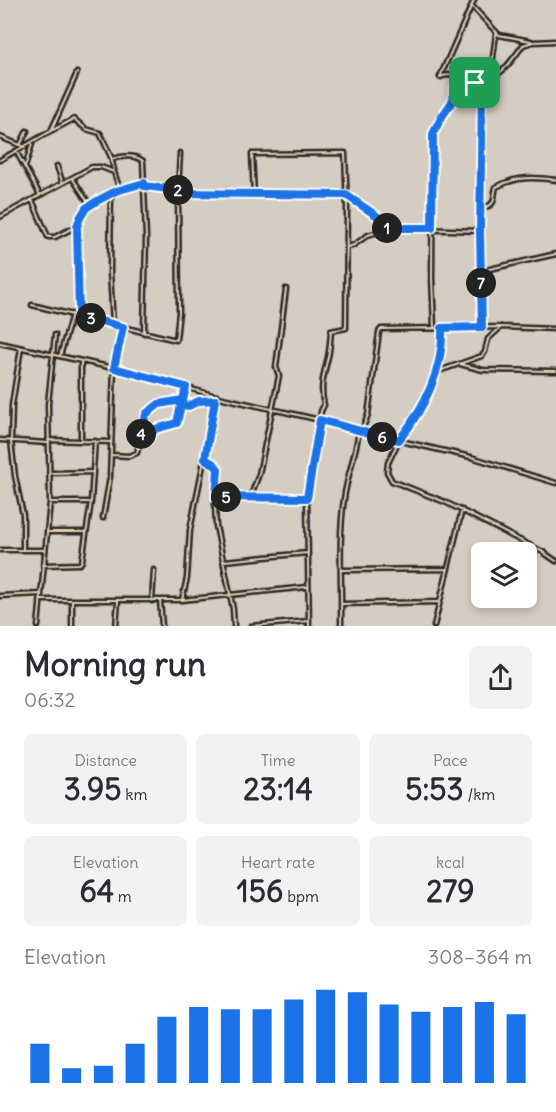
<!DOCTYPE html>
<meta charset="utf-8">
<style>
body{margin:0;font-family:Delius,sans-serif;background:#f2f2f3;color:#2b2b33;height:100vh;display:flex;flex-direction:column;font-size:22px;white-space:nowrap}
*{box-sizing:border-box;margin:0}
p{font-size:20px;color:#7c7c81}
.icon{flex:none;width:33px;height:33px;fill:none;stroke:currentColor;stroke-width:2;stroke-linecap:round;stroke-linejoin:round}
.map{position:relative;height:626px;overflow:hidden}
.sheet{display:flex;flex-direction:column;background:#fff;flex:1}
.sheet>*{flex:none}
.tools{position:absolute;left:471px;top:542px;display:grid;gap:12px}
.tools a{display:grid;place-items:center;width:66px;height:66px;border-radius:9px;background:#fff;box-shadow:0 3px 9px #0003;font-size:30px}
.pin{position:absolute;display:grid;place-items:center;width:51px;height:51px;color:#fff;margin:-26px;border-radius:12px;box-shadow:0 3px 9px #0006}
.km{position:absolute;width:30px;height:30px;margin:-15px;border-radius:50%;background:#222;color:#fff;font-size:16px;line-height:30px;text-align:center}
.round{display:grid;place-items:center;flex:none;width:63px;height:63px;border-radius:9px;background:#f2f2f3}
.headline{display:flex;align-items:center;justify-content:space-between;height:102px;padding:0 24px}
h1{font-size:33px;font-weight:800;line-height:45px}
.stats{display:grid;grid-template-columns:repeat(3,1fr);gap:9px;height:102px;padding:6px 24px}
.stats div{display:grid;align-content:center;border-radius:9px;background:#f2f2f3;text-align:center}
.stats b{font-size:30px;font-weight:800}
.stats small{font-size:16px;font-weight:400}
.stats p{font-size:16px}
.chart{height:168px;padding:12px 24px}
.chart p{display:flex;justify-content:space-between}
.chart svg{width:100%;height:108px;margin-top:6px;stroke:#1a73e8;stroke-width:6}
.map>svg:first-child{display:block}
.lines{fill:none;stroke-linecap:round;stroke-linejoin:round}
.street-casing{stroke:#2b2b2b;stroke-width:7}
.street{stroke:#e5d2b0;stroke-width:2}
.route-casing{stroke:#fff;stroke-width:12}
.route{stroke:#1a73e8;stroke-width:8}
</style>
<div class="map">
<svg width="556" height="626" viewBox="0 0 556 626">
<rect width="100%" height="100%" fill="#d5ccc2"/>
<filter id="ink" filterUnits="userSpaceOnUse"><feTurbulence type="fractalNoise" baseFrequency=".0167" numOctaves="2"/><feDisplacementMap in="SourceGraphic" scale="12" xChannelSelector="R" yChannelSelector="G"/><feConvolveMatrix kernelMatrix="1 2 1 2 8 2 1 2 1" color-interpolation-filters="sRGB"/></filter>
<g filter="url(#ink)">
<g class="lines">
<g class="street-casing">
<path id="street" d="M472,6L499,35L531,41
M440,77C451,72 474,77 481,89C486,98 483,124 482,135C480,199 481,263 482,327
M440,77L474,0
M490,80L496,34
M477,83C501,78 510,63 523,45L533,42L556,41
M53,130L74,119L86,129L100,133L111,157L114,170
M0,137L25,147
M20,145L27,131
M16,151L40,195
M112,159C122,156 134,154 143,161L146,237L144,333
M0,160L51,131L77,73
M57,166L62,181
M25,167L32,144
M73,179L90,205
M144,186L177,189
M111,193L110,272L113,324
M179,193L346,195L376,215L388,228L480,231
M254,195L252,154L345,153L347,208L346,328L331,331C330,341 330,352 327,361C323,377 320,389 324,405L321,411L307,498L309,626
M32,200L48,237H55L77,226
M482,208C498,204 492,200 496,187C517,176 534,177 556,180
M0,217L92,167H101L114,172L120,190
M348,247L354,245L368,235L388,229
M481,271L556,254
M32,305L176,340L179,312L178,190L180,153
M79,315L77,226C87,195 116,192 144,183
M434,328L432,278L433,136L441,118L452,102L457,76
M442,328L438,371L418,412L399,440L388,463L387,472L392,481L445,502L543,552L556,561
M0,343L127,371L227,399L338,424L383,437L471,457L556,483
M21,348L12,405L11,441L15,476L23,515V550
M60,356L72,314
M81,362V440
M460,364L483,370L556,371
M439,371L482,356L485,352L488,339L501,327
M181,405C189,406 204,400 215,400
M362,430L368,415L379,332L381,329L501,327L556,329
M0,440L48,443
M48,440L111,442
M141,443L147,441L155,429L177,423L186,387
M111,455L129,456L137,453L146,414L159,404L183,400
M205,459L218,469L215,505L216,526L233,609L234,626
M51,473L93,472
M217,497L307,498
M250,498L259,474L277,386L279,376L276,367L286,289
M50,502H89
M103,518L110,477L114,368L123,327
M47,532H85
M0,550H45
M224,561L307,553
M43,565L80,564L82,561L91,502L95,441
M341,570L448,569
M0,596L40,594
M40,600H182L307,587
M72,600V626
M160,600L162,626
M182,600L187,578L190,530L217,396
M152,601L154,570
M341,604L439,602
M38,626L50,502L48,404L55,335
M116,626L118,601
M251,626L309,621
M341,626C342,584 338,541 344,499C347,476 356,454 359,430
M434,626L462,510"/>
</g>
<use href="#street" class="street"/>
</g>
</g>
<g class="lines" filter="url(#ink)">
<g class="route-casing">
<path id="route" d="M457,76L475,83L482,93L480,231L482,327L442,328C444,368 424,409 399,440L383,437L320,420L307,498L216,497L218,469L214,464L205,459L215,400L199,401L188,406L181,405L177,423L155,429L147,441L140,443L146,414L159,404L183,400L186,387L114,368L123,327L79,315L77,226L80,218L86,208L97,201L116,191L144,183V186L178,190V193L346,195L377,216L388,228H432L433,134L441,118L452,102Z"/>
</g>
<use href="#route" class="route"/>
</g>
</svg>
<div class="tools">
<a><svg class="icon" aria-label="layers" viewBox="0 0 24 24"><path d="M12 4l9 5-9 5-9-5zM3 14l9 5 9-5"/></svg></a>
</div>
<div class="pin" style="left:475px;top:83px;background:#1e9e55"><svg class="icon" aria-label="arrive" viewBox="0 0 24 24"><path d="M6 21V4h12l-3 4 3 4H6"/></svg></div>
<b class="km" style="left:387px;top:228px">1</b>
<b class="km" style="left:178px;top:190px">2</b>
<b class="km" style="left:91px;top:318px">3</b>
<b class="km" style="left:141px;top:434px">4</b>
<b class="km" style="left:226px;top:497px">5</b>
<b class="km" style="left:382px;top:437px">6</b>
<b class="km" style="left:481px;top:283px">7</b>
</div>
<section class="sheet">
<div class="headline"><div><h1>Morning run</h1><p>06:32</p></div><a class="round"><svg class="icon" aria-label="share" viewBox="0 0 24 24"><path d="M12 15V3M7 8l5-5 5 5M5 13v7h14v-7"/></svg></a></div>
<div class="stats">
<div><p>Distance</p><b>3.95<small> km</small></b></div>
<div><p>Time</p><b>23:14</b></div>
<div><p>Pace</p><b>5:53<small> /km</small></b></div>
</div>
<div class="stats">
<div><p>Elevation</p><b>64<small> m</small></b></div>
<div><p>Heart rate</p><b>156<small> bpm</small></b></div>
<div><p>kcal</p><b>279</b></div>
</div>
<div class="chart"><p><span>Elevation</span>308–364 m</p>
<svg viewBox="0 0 160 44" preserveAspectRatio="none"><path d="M5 44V28M15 44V38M25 44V37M35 44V28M45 44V17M55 44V13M65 44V14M75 44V14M85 44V10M95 44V6M105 44V7M115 44V12M125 44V15M135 44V13M145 44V11M155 44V16"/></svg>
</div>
</section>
